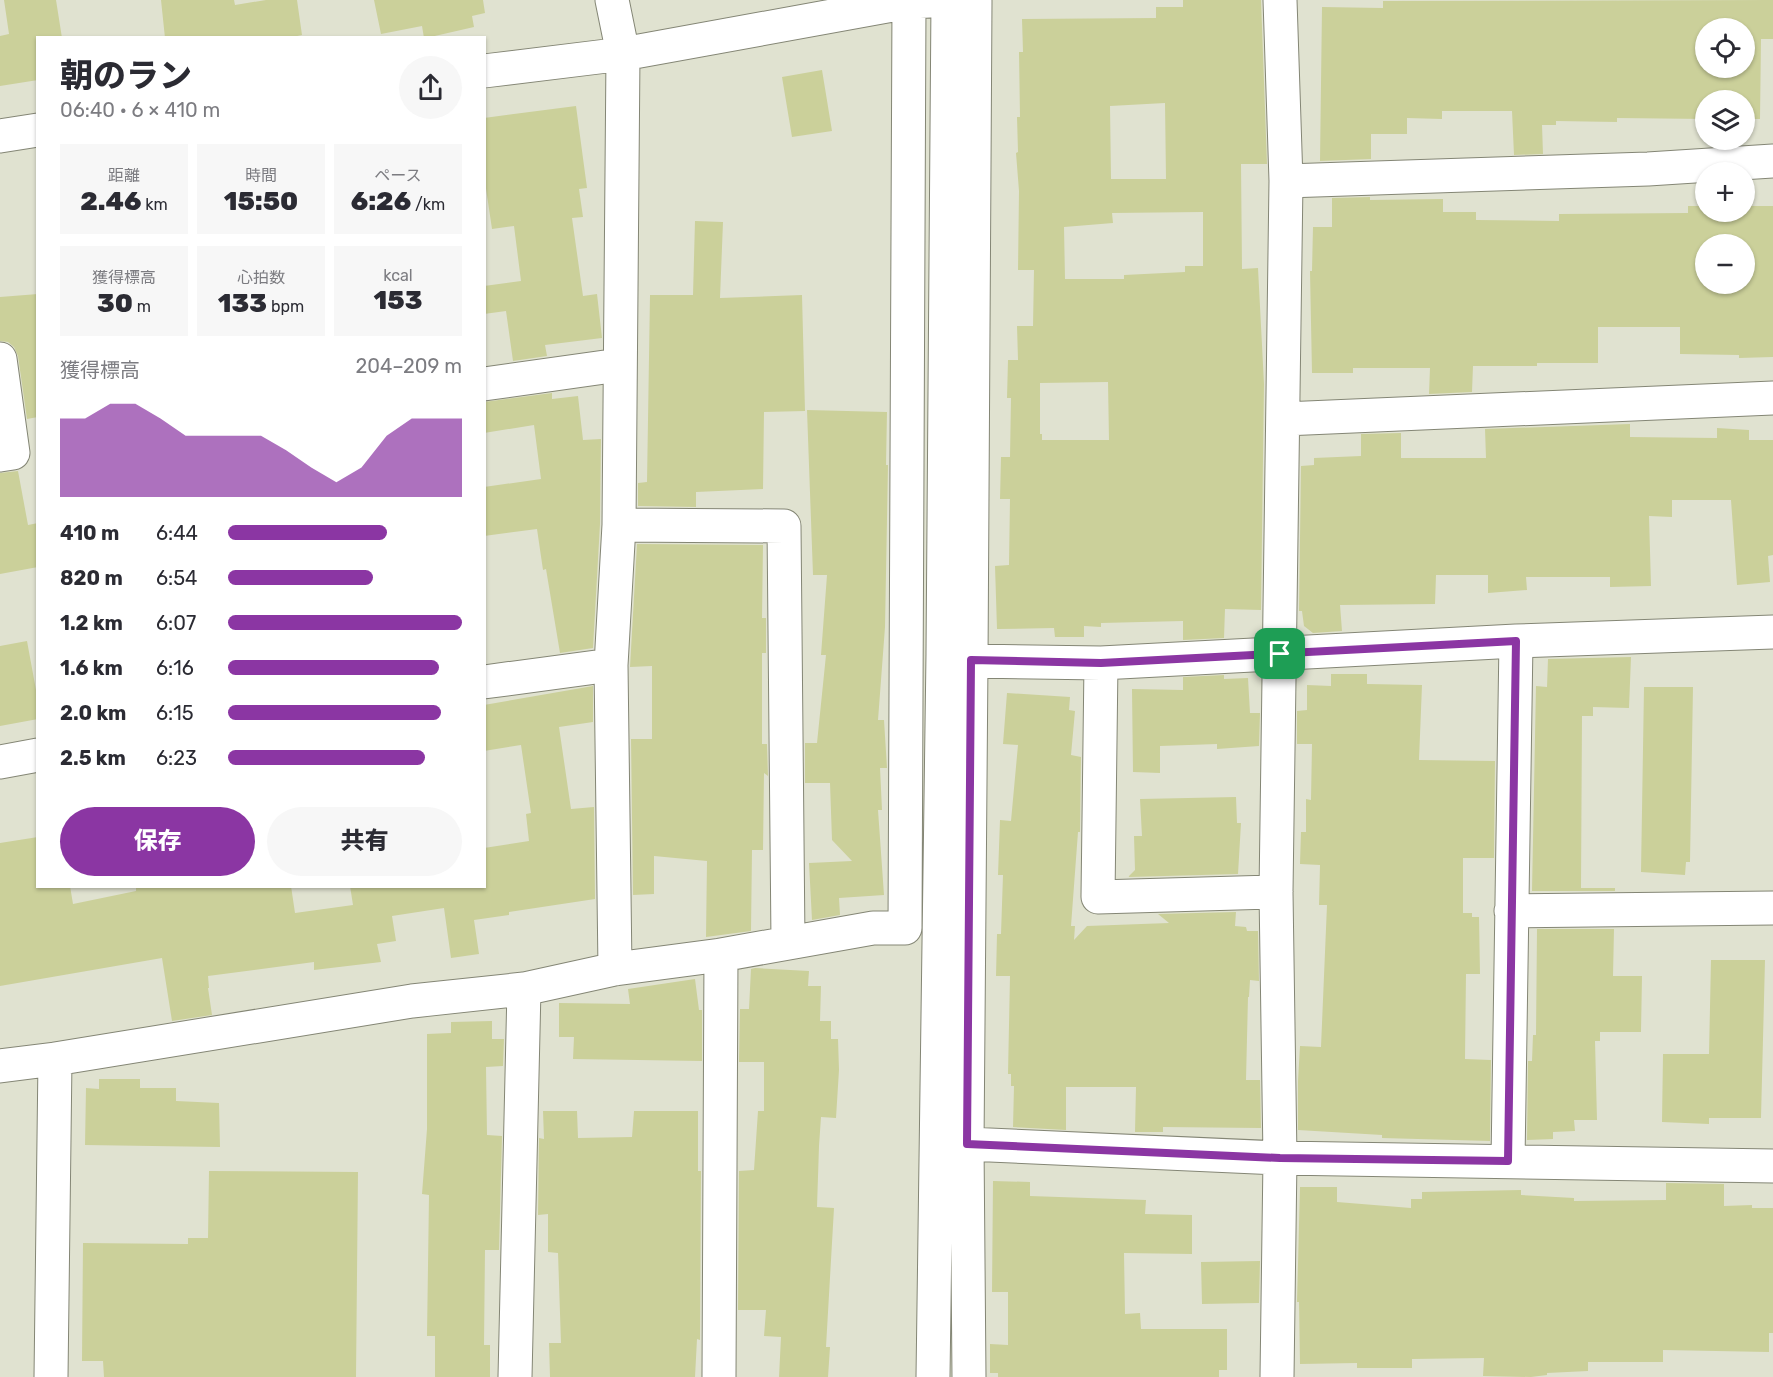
<!DOCTYPE html>
<html lang="ja">
<meta charset="utf-8">
<style>
body{margin:0;font-family:Rubik,"Noto Sans JP",sans-serif;background:#f7f7f7;color:#2b2b33;height:100vh;display:flex;flex-direction:column;font-size:22px;white-space:nowrap}
*{box-sizing:border-box;margin:0}
p{font-size:20px;color:#7c7c81}
.icon{flex:none;width:33px;height:33px;fill:none;stroke:currentColor;stroke-width:2;stroke-linecap:round;stroke-linejoin:round}
.map{position:relative;flex:1;overflow:hidden}
.details{position:absolute;left:36px;top:36px;width:450px;height:852px;display:flex;flex-direction:column;background:#fff;border-radius:0px;box-shadow:0 2px 4px #0004}
.details>*{flex:none}
.buttons{position:absolute;left:1695px;top:18px;display:grid;gap:12px}
.buttons a{display:grid;place-items:center;width:60px;height:60px;border-radius:50%;background:#fff;box-shadow:0 2px 4px #0004;font-size:30px}
.pin{position:absolute;display:grid;place-items:center;width:51px;height:51px;color:#fff;margin:-26px;border-radius:12px;box-shadow:0 3px 9px #0006}
.round{display:grid;place-items:center;flex:none;width:63px;height:63px;border-radius:32px;background:#f7f7f7}
.head{display:flex;align-items:center;justify-content:space-between;height:102px;padding:0 24px}
h1{font-size:33px;font-weight:800;line-height:45px}
.metrics{display:grid;grid-template-columns:repeat(3,1fr);gap:9px;height:102px;padding:6px 24px}
.metrics div{display:grid;align-content:center;border-radius:0px;background:#f7f7f7;text-align:center}
.metrics b{font-size:26px;font-weight:800}
.metrics small{font-size:16px;font-weight:400}
.metrics p{font-size:16px}
.chart{height:168px;padding:12px 24px}
.chart p{display:flex;justify-content:space-between}
.chart svg{width:100%;height:108px;margin-top:6px;fill:#8b36a3;opacity:.7}
.action{display:flex;gap:12px;margin-top:auto;padding:12px 24px}
.action a{flex:1;height:69px;border-radius:36px;background:#8b36a3;color:#fff;font-size:24px;font-weight:800;line-height:69px;text-align:center}
.action a+a{background:#f7f7f7;color:#2b2b33}
ul{padding:0 24px;list-style:none;font-size:20px}
li{display:grid;grid-template-columns:96px 72px 1fr;align-items:center;height:45px}
li i{height:15px;border-radius:8px;background:#8b36a3}
.map>svg:first-child{display:block}
.building{fill:#cbd09a;fill-rule:evenodd}
.lines{fill:none;stroke-linecap:round;stroke-linejoin:round}
.minor-casing{stroke:#848675;stroke-width:35}
.minor{stroke:#fff;stroke-width:33}
.route-casing{stroke:#fff;stroke-width:12}
.route{stroke:#8b36a3;stroke-width:8}
</style>
<div class="map">
<svg width="1773" height="1377" viewBox="0 0 1773 1377">
<rect width="100%" height="100%" fill="#e0e2d0"/>
<path class="building" d="M4,0H56L62,38H38V80L0,86V36L9,34Z
M161,0H234L235,5L266,0H297L302,35L288,38H165Z
M374,0H483L485,13L472,16L474,27L426,38H424L422,26L381,34Z
M1183,0H1261L1267,164H1241L1242,269L1258,268L1264,384L1261,610L1225,609L1224,638L1183,640V621L1101,623V627L1084,626V637H1055L1054,628L997,629L995,566L1009,565L1010,499H1000L1001,457H1010L1011,398H1007L1008,360H1018L1017,326H1033L1034,270H1018L1019,191L1016,153L1018,152L1017,117H1020L1019,52H1023L1022,19L1156,18V7H1183ZM1165,103L1166,179H1111L1110,106ZM1203,212V266H1185V272L1124,275V279H1065L1064,227L1113,223L1112,213ZM1108,382L1109,440H1042V434H1040V383Z
M1773,0V39H1761L1760,119H1744V100H1706V119L1617,118V122L1556,121V125H1542L1543,154L1514,155L1512,111H1442V119L1407,118V134H1371V159L1320,161L1322,7L1383,8V1ZM1706,28H1744V68H1706Z
M822,70L832,131L792,137L782,77Z
M576,106L587,188L579,189L583,217L572,218L583,296L597,294L602,338L545,345L547,356L513,361L506,311L484,314V286L521,281L514,226L492,229L484,175V118Z
M1370,197V200L1443,199V212H1476V220L1559,221V214L1688,213V206H1706V212H1744V206H1773V357L1739,358V355L1680,354V327H1598V363H1537V366H1473L1472,392L1429,394L1430,368H1353V373H1312L1310,271H1312L1313,227H1332V198ZM1706,244H1744V284H1706Z
M695,221L723,222L720,298L802,295L805,411L764,412L763,489L696,492V507L638,506V483L647,482L650,295H693Z
M38,294V417L27,419L18,356L14,347L8,342L0,341V297Z
M552,393V399L578,396L583,440L601,439L600,524L593,648L560,653L546,569L543,570L537,529L484,536V487L541,479L534,425L484,433V402Z
M807,410L887,412L886,465H888L885,627L878,720H884L887,768H880L882,810H878L884,895L839,898L840,915L812,920L809,863L852,861L832,840L830,783H805V743H817L826,655H821L827,575H813Z
M1630,424V437L1717,438V428L1749,430V440H1773V555L1768,556L1770,582L1737,585L1731,500H1672V517L1649,516L1651,586L1610,587V577H1526L1527,590L1488,593V575H1436L1435,604L1340,605L1342,631L1313,633L1304,626L1302,611H1299L1301,466L1314,465V458L1361,456V434L1401,433V458H1486L1485,429Z
M18,471L28,525L38,523V567L0,574V473Z
M637,544L763,545L762,618H766V653H762V744H767L768,776L764,773L763,850H752L751,931L706,937L707,861L654,856V894L633,895L631,739H652V666L630,667Z
M27,641L38,701V719L0,726V646Z
M1631,657L1629,708L1593,707V716H1582L1581,888H1615V891H1532L1536,686L1547,687L1548,659Z
M1331,674H1367V684L1422,685L1419,760L1495,761L1494,858H1463V913H1472V917H1479L1480,974H1466L1465,1059L1491,1060L1490,1141L1382,1138V1135L1298,1130V1081L1300,1046L1321,1047L1327,905H1319L1320,865L1300,864L1301,832H1306V799L1311,800L1312,744H1297V711L1307,710V685L1331,686Z
M1224,675V679L1248,678L1250,713H1260L1259,746L1217,749V744L1160,746V773L1133,772L1132,689L1183,690V677Z
M593,686V722L559,727L571,809L594,807L595,899L509,912V915L474,920L479,954L451,958L444,908L392,916L396,941L377,944L381,962L314,970V962L208,976L209,988H208L212,1015L172,1021L162,958L0,986V843L38,837V886H70L73,904L136,891V886H291L295,913L353,905L350,886H484V848L529,841L526,814L531,813L521,745L484,751V705Z
M1644,687H1693L1690,862H1686L1685,875L1641,872Z
M1007,693L1070,697L1069,710L1075,711L1071,755L1081,757L1080,832H1078L1071,926H1075L1074,940L1087,926L1169,923L1158,914L1236,912L1235,926L1246,927L1247,931H1258L1259,981L1250,980L1249,997H1248L1246,1080H1260L1261,1128L1163,1127V1132H1135L1136,1087H1066V1130L1013,1127L1014,1086H1011V1074H1008L1010,976H996L997,934H1001L1003,875H998L1000,820L1011,821L1018,745L1003,744Z
M1236,797L1237,823H1241L1238,874L1128,877L1135,870L1134,836H1142L1140,799Z
M1537,929H1614L1613,976H1642L1641,1032H1600V1041H1595L1597,1120H1574L1575,1131L1553,1132V1139L1527,1140L1528,1061H1532L1533,1035H1536Z
M1711,960H1765L1761,1118H1709V1124L1662,1122L1663,1054H1709Z
M755,968L809,971L808,986H821L820,1021H831V1039H838L839,1070L836,1118L821,1117L819,1146L817,1207L834,1208L826,1347H830L828,1377H779L781,1337L764,1336L766,1310H738L739,1171L754,1170L758,1111H764V1062H739L740,1009H749L751,969Z
M695,979L699,1010H702V1061L573,1059L574,1037H559V1003L630,1004L628,989Z
M492,1021V1039H504L503,1066L486,1067L487,1135L502,1136L499,1250H485L484,1345H490V1377H435V1336H427L429,1195L422,1194L427,1129V1034L451,1033V1022Z
M99,1079H140V1088H176V1101L219,1103L220,1147L85,1145L86,1088L99,1089Z
M543,1111H577L578,1138L632,1137L634,1111H698V1171H701L700,1340L697,1339L695,1377H550L549,1343H561L558,1253L548,1252V1214L538,1215L539,1138L544,1139Z
M209,1171L358,1172L356,1377H104L103,1361H82L83,1243L188,1244V1238H208Z
M993,1181L1030,1182V1196L1146,1200L1145,1214L1192,1215V1254L1124,1253L1125,1314L1140,1313L1141,1329H1227V1370H1219V1377H998V1373H990V1344L1008,1345V1292H992Z
M1666,1183L1724,1184V1206L1752,1205V1208H1773V1333H1769V1352L1663,1350V1362H1588V1371L1547,1373V1375L1531,1377L1483,1376L1484,1358L1412,1359V1368H1357V1363L1300,1364L1299,1302H1297L1300,1187H1337V1202L1411,1208V1199H1422V1192L1521,1190V1195L1574,1198V1201L1666,1200Z
M1260,1261L1259,1303L1202,1304L1201,1262Z"/>
<g class="lines">
<g class="minor-casing">
<path id="minor" d="M612,0L623,54L619,525L611,665L615,969
M484,71L623,54L909,2L930,1
M0,136L38,130
M1286,181L1648,169L1773,161
M0,359L13,453L0,455
M484,384L619,365
M1284,419L1773,398
M619,525L784,526L788,942
M971,661L975,1
M1101,663L1098,897L1276,892
M484,682L611,665
M0,762L38,755
M1511,911L1773,908
M55,1059L412,1001L524,989L615,969L721,955L873,928H905L909,2
M0,1066L55,1059L51,1377
M967,1144L971,661L1101,663L1516,641L1773,632
M1508,1161L1516,641
M515,1377L524,989
M719,1377L721,955
M933,1377L943,654L948,0
M969,1377L967,1144L1280,1158L1773,1166
M1277,1377L1280,1158L1276,892L1286,181L1280,0"/>
</g>
<use href="#minor" class="minor"/>
</g>
<g class="lines">
<g class="route-casing">
<path id="route" d="M1516,641L1508,1161L1280,1158L967,1144L971,660L1101,663Z"/>
</g>
<use href="#route" class="route"/>
</g>
</svg>
<div class="buttons">
<a><svg class="icon" aria-label="locate" viewBox="0 0 24 24"><circle cx="12" cy="12" r="6"/><path d="M12 2v4M12 18v4M2 12h4M18 12h4"/></svg></a>
<a><svg class="icon" aria-label="layers" viewBox="0 0 24 24"><path d="M12 4l9 5-9 5-9-5zM3 14l9 5 9-5"/></svg></a>
<a>+</a>
<a>−</a>
</div>
<div class="pin" style="left:1280px;top:654px;background:#1e9e55"><svg class="icon" aria-label="arrive" viewBox="0 0 24 24"><path d="M6 21V4h12l-3 4 3 4H6"/></svg></div>
<section class="details">
<div class="head"><div><h1>朝のラン</h1><p>06:40 · 6 × 410 m</p></div><a class="round"><svg class="icon" aria-label="share" viewBox="0 0 24 24"><path d="M12 15V3M7 8l5-5 5 5M5 13v7h14v-7"/></svg></a></div>
<div class="metrics">
<div><p>距離</p><b>2.46<small> km</small></b></div>
<div><p>時間</p><b>15:50</b></div>
<div><p>ペース</p><b>6:26<small> /km</small></b></div>
</div>
<div class="metrics">
<div><p>獲得標高</p><b>30<small> m</small></b></div>
<div><p>心拍数</p><b>133<small> bpm</small></b></div>
<div><p>kcal</p><b>153</b></div>
</div>
<div class="chart"><p><span>獲得標高</span>204–209 m</p>
<svg viewBox="0 0 160 44" preserveAspectRatio="none"><path d="M0 44V12L10 12L20 6L30 6L40 12L50 19L60 19L70 19L80 19L90 25L100 32L110 38L120 32L130 19L140 12L150 12L160 12V44z"/></svg>
</div>
<ul>
<li><b>410 m</b>6:44<i style="width:68%"></i></li>
<li><b>820 m</b>6:54<i style="width:62%"></i></li>
<li><b>1.2 km</b>6:07<i style="width:100%"></i></li>
<li><b>1.6 km</b>6:16<i style="width:90%"></i></li>
<li><b>2.0 km</b>6:15<i style="width:91%"></i></li>
<li><b>2.5 km</b>6:23<i style="width:84%"></i></li>
</ul>
<div class="action"><a>保存</a><a>共有</a></div>
</section>
</div>
